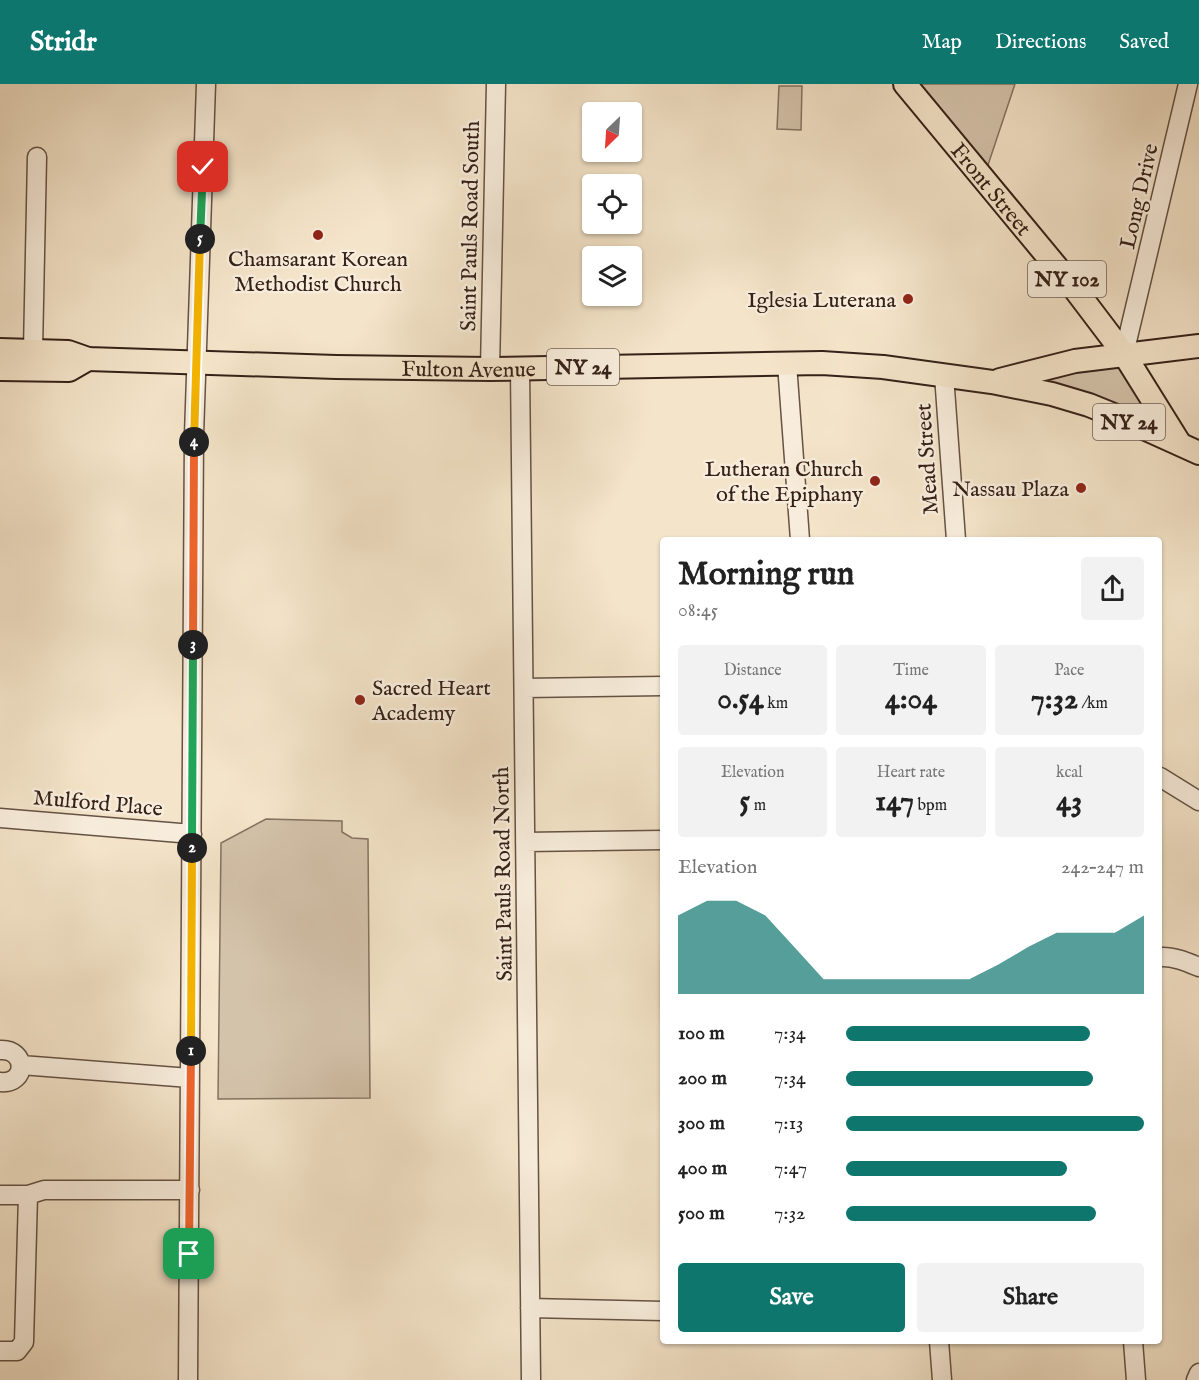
<!DOCTYPE html>
<meta charset="utf-8">
<style>
body{margin:0;font-family:"IM FELL English",serif;background:#f2f2f2;color:#222;height:100vh;display:flex;flex-direction:column;font-size:22px;white-space:nowrap}
*{box-sizing:border-box;margin:0}
p{font-size:20px;color:#767676}
.icon{flex:none;width:33px;height:33px;fill:none;stroke:currentColor;stroke-width:2;stroke-linecap:round;stroke-linejoin:round}
.map{position:relative;flex:1;overflow:hidden}
.side{position:absolute;left:660px;top:453px;width:502px;height:807px;display:flex;flex-direction:column;background:#fff;border-radius:6px;box-shadow:0 2px 4px #0004}
.side>*{flex:none}
.needle{width:39px;rotate:205deg}
.controls{position:absolute;left:582px;top:18px;display:grid;gap:12px}
.controls a{display:grid;place-items:center;width:60px;height:60px;border-radius:6px;background:#fff;box-shadow:0 2px 4px #0004;font-size:30px}
.pin{position:absolute;display:grid;place-items:center;width:51px;height:51px;color:#fff;margin:-26px;border-radius:12px;box-shadow:0 3px 9px #0006}
.km{position:absolute;width:30px;height:30px;margin:-15px;border-radius:50%;background:#222;color:#fff;font-size:16px;line-height:30px;text-align:center}
.round{display:grid;place-items:center;flex:none;width:63px;height:63px;border-radius:6px;background:#f2f2f2}
.summary{display:flex;align-items:center;justify-content:space-between;height:102px;padding:0 18px}
h1{font-size:33px;font-weight:700;line-height:45px}
.stats{display:grid;grid-template-columns:repeat(3,1fr);gap:9px;height:102px;padding:6px 18px}
.stats div{display:grid;align-content:center;border-radius:6px;background:#f2f2f2;text-align:center}
.stats b{font-size:30px;font-weight:700}
.stats small{font-size:16px;font-weight:400}
.stats p{font-size:16px}
.chart{height:168px;padding:12px 18px}
.chart p{display:flex;justify-content:space-between}
.chart svg{width:100%;height:108px;margin-top:6px;fill:#0f766e;opacity:.7}
.primary-button{display:flex;gap:12px;margin-top:auto;padding:12px 18px}
.primary-button a{flex:1;height:69px;border-radius:6px;background:#0f766e;color:#fff;font-size:24px;font-weight:700;line-height:69px;text-align:center}
.primary-button a+a{background:#f2f2f2;color:#222}
ul{padding:0 18px;list-style:none;font-size:20px}
li{display:grid;grid-template-columns:96px 72px 1fr;align-items:center;height:45px}
li i{height:15px;border-radius:8px;background:#0f766e}
header{display:flex;align-items:center;gap:36px;box-sizing:border-box;height:84px;padding:0 30px;background:#0f766e;color:#fff}
header strong{font-size:28px}
nav{display:flex;gap:33px;margin-inline-start:auto;font-size:21px}
.map>svg:first-child{display:block}
.green{fill:#d4c3ab;stroke:#847262;stroke-width:1.5}
.lines{fill:none;stroke-linecap:round;stroke-linejoin:round}
.minor-casing{stroke:#655244;stroke-width:21}
.major-casing{stroke:#352118;stroke-width:26}
.minor{stroke:#f8eddc;stroke-width:18}
.major{stroke:#f4e4c9;stroke-width:22}
.split-1-casing{stroke:#fff;stroke-width:12}
.split-2-casing{stroke:#fff;stroke-width:12}
.split-3-casing{stroke:#fff;stroke-width:12}
.split-4-casing{stroke:#fff;stroke-width:12}
.split-5-casing{stroke:#fff;stroke-width:12}
.split-6-casing{stroke:#fff;stroke-width:12}
.split-1{stroke:#f0652b;stroke-width:8}
.split-2{stroke:#f5b400;stroke-width:8}
.split-3{stroke:#22a559;stroke-width:8}
.split-4{stroke:#f0652b;stroke-width:8}
.split-5{stroke:#f5b400;stroke-width:8}
.split-6{stroke:#22a559;stroke-width:8}
.poi-dot{fill:#8f2418;stroke:#f8eddc;stroke-width:2}
.labels{text-anchor:middle;stroke-width:5;stroke-linejoin:round;paint-order:stroke}
.shield{fill:#f8eddc;stroke:#705e53;stroke-width:1.5}
.shield-label{font-size:21px;font-weight:bold;fill:#352118}
.street-label{font-size:22px;fill:#352118;stroke:#f8eddc}
.poi-label{font-size:22px;fill:#352118;stroke:#f8eddc;text-anchor:end}
</style>
<header>
<strong>Stridr</strong>
<nav><a>Map</a><a>Directions</a><a>Saved</a></nav>
</header>
<div class="map">
<svg width="1199" height="1296" viewBox="0 0 1199 1296">
<rect width="100%" height="100%" fill="#f4e4c9"/>
<filter id="stains"><feTurbulence type="fractalNoise" baseFrequency=".00333" numOctaves="4"/><feColorMatrix values="0 0 0 0 .2 0 0 0 0 .09 0 0 0 0 .02 0 0 0 .5 -.17"/></filter>
<radialGradient id="worn" r=".72"><stop offset=".6" stop-color="#630" stop-opacity="0"/><stop offset="1" stop-color="#630" stop-opacity=".3"/></radialGradient>
<path class="green" d="M907,0H1015L984,93Z
M779,2H802L801,46L777,45Z
M1118,277L1158,340L1030,297Z
M266,735L342,737V748L352,754L368,755L370,1014L218,1015L221,759Z"/>
<g class="lines">
<g class="minor-casing">
<path id="minor" d="M33,266L37,73
M1124,270L1188,0
M787,280L800,456
M520,284L531,1296
M490,285L496,0
M944,291L956,456
M524,604L663,602
M1160,693L1199,717
M0,734L192,750
M525,758L663,756
M1160,873C1173,872 1187,878 1199,883
M0,966C27,964 28,1001 0,998
M21,981L190,994
M0,1111H28L44,1106H190
M530,1224L663,1227
M939,1257L942,1296
M1133,1257L1136,1296
M0,1267H17L24,1258L28,1111
M188,1296L194,351L206,0
M1196,1296L1199,1289"/>
</g>
<g class="major-casing">
<g id="major">
<path id="s1" d="M905,0L1074,204L1124,270L1180,360"/>
<path id="s2" d="M0,266L68,268L88,275L336,283L490,285L822,279L883,283L992,298L1052,310L1089,321L1126,336L1199,369"/>
<path d="M0,285L69,286L88,275"/>
<path d="M1000,296L1075,277L1199,262"/>
</g>
</g>
<use href="#minor" class="minor"/>
<use href="#major" class="major"/>
</g>
<g class="lines">
<g class="split-1-casing">
<path id="split-1" d="M189,1170L191,967"/>
</g>
<g class="split-2-casing">
<path id="split-2" d="M191,967L192,764"/>
</g>
<g class="split-3-casing">
<path id="split-3" d="M192,764L193,561"/>
</g>
<g class="split-4-casing">
<path id="split-4" d="M193,561L194,358"/>
</g>
<g class="split-5-casing">
<path id="split-5" d="M194,358L200,155"/>
</g>
<g class="split-6-casing">
<path id="split-6" d="M200,155L203,83"/>
</g>
<use href="#split-1" class="split-1"/>
<use href="#split-2" class="split-2"/>
<use href="#split-3" class="split-3"/>
<use href="#split-4" class="split-4"/>
<use href="#split-5" class="split-5"/>
<use href="#split-6" class="split-6"/>
</g>
<g class="poi-dot">
<circle cx="318" cy="151" r="6"/>
<circle cx="908" cy="215" r="6"/>
<circle cx="875" cy="397" r="6"/>
<circle cx="1081" cy="404" r="6"/>
<circle cx="360" cy="616" r="6"/>
</g>
<g class="labels">
<g class="shield">
<rect x="1028" y="177" width="78" height="36" rx="4.5"/>
<rect x="547" y="265" width="72" height="36" rx="4.5"/>
<rect x="1093" y="320" width="72" height="36" rx="4.5"/>
</g>
<g class="shield-label">
<text x="1067" y="202">NY 102</text>
<text x="583" y="290">NY 24</text>
<text x="1129" y="345">NY 24</text>
</g>
<g class="street-label">
<text dy="8" stroke="none"><textPath href="#s1" startOffset="136">Front Street</textPath></text>
<text transform="translate(1138 112) rotate(-77)" y="8">Long Drive</text>
<text transform="translate(469 142) rotate(-89)" y="8">Saint Pauls Road South</text>
<text dy="8" stroke="none"><textPath href="#s2" startOffset="470">Fulton Avenue</textPath></text>
<text transform="translate(926 375) rotate(-94)" y="8">Mead Street</text>
<text transform="translate(98 718) rotate(5)" y="8">Mulford Place</text>
<text transform="translate(502 790) rotate(-91)" y="8">Saint Pauls Road North</text>
</g>
<g class="poi-label">
<text x="318" y="182" text-anchor="middle">Chamsarant Korean<tspan x="318" dy="25">Methodist Church</tspan></text>
<text x="896" y="223">Iglesia Luterana</text>
<text x="863" y="392">Lutheran Church<tspan x="863" dy="25">of the Epiphany</tspan></text>
<text x="1069" y="412">Nassau Plaza</text>
<text x="372" y="611" text-anchor="start">Sacred Heart<tspan x="372" dy="25">Academy</tspan></text>
</g>
</g>
<rect width="100%" height="100%" filter="url(#stains)"/>
<rect width="100%" height="100%" fill="url(#worn)"/>
</svg>
<div class="controls">
<a><svg class="needle" viewBox="-14 -14 28 28"><path d="M0-13l5 13h-10z" fill="#e53935"/><path d="M0 13l5-13h-10z" fill="#767676"/></svg></a>
<a><svg class="icon" aria-label="locate" viewBox="0 0 24 24"><circle cx="12" cy="12" r="6"/><path d="M12 2v4M12 18v4M2 12h4M18 12h4"/></svg></a>
<a><svg class="icon" aria-label="layers" viewBox="0 0 24 24"><path d="M12 4l9 5-9 5-9-5zM3 14l9 5 9-5"/></svg></a>
</div>
<div class="pin" style="left:189px;top:1170px;background:#1e9e55"><svg class="icon" aria-label="arrive" viewBox="0 0 24 24"><path d="M6 21V4h12l-3 4 3 4H6"/></svg></div>
<div class="pin" style="left:203px;top:83px;background:#d93025"><svg class="icon" aria-label="check" viewBox="0 0 24 24"><path d="M5 12l5 5 9-10"/></svg></div>
<b class="km" style="left:191px;top:967px">1</b>
<b class="km" style="left:192px;top:764px">2</b>
<b class="km" style="left:193px;top:561px">3</b>
<b class="km" style="left:194px;top:358px">4</b>
<b class="km" style="left:200px;top:155px">5</b>
<section class="side">
<div class="summary"><div><h1>Morning run</h1><p>08:45</p></div><a class="round"><svg class="icon" aria-label="share" viewBox="0 0 24 24"><path d="M12 15V3M7 8l5-5 5 5M5 13v7h14v-7"/></svg></a></div>
<div class="stats">
<div><p>Distance</p><b>0.54<small> km</small></b></div>
<div><p>Time</p><b>4:04</b></div>
<div><p>Pace</p><b>7:32<small> /km</small></b></div>
</div>
<div class="stats">
<div><p>Elevation</p><b>5<small> m</small></b></div>
<div><p>Heart rate</p><b>147<small> bpm</small></b></div>
<div><p>kcal</p><b>43</b></div>
</div>
<div class="chart"><p><span>Elevation</span>242–247 m</p>
<svg viewBox="0 0 160 44" preserveAspectRatio="none"><path d="M0 44V12L10 6L20 6L30 12L40 25L50 38L60 38L70 38L80 38L90 38L100 38L110 32L120 25L130 19L140 19L150 19L160 12V44z"/></svg>
</div>
<ul>
<li><b>100 m</b>7:34<i style="width:82%"></i></li>
<li><b>200 m</b>7:34<i style="width:83%"></i></li>
<li><b>300 m</b>7:13<i style="width:100%"></i></li>
<li><b>400 m</b>7:47<i style="width:74%"></i></li>
<li><b>500 m</b>7:32<i style="width:84%"></i></li>
</ul>
<div class="primary-button"><a>Save</a><a>Share</a></div>
</section>
</div>
